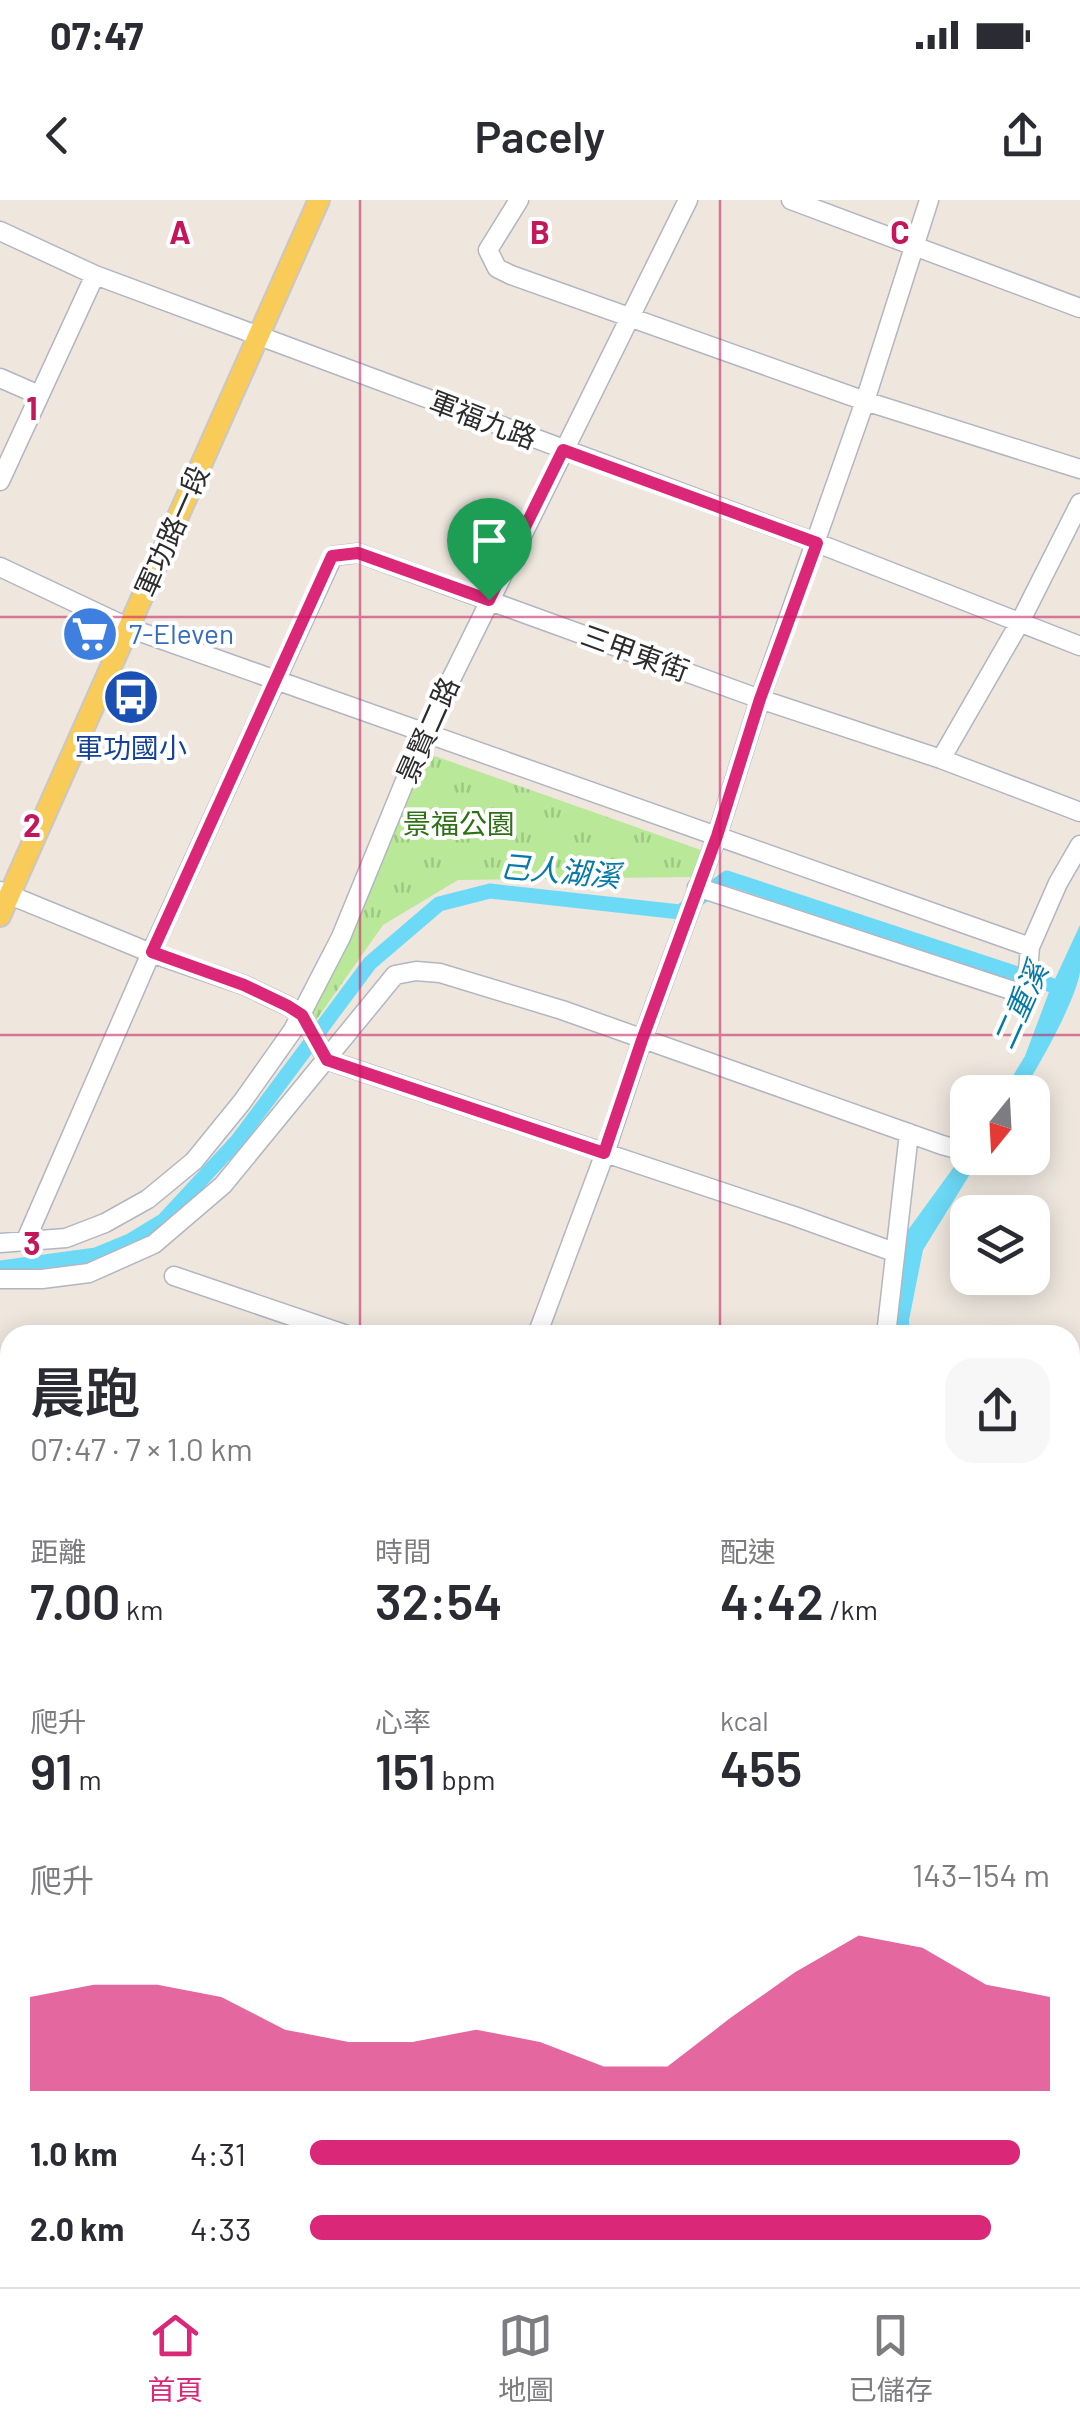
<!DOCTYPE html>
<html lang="zh-TW">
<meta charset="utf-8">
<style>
body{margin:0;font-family:Barlow,"Noto Sans TC",sans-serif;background:#f7f7f7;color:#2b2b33;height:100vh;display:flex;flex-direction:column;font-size:38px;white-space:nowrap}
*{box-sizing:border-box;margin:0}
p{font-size:32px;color:#7c7c81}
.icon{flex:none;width:55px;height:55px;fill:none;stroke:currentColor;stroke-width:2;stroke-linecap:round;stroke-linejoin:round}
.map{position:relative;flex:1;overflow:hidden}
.sheet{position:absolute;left:0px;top:1125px;width:1080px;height:962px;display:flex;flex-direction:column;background:#fff;border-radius:30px 30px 0 0;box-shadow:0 5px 25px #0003}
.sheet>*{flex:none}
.needle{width:65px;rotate:198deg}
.buttons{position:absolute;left:950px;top:875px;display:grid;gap:20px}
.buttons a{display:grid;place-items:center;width:100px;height:100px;border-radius:20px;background:#fff;box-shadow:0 5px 25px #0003;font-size:50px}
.pin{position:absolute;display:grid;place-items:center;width:85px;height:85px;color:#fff;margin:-102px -42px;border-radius:50% 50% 50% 0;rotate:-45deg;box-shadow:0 0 10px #0007}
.pin .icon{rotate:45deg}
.round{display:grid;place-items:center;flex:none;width:105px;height:105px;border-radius:30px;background:#f7f7f7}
.head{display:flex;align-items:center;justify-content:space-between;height:170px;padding:0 30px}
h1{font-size:55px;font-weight:600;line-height:75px}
.metrics{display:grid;grid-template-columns:repeat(3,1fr);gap:15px;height:170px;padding:10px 30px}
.metrics div{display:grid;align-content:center}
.metrics b{font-size:50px;font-weight:600}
.metrics small{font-size:28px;font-weight:400}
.metrics p{font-size:28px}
.chart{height:280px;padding:20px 30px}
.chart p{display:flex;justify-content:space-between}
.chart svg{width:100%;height:180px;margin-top:10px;fill:#db2777;opacity:.7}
ul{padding:0 30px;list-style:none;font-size:32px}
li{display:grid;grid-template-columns:160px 120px 1fr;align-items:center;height:75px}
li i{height:25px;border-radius:12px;background:#db2777}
.status{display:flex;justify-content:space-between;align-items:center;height:70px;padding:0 50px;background:#fff;direction:ltr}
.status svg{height:28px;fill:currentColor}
header{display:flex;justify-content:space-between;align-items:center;height:130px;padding:0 30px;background:#fff;font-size:45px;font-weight:600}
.tab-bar{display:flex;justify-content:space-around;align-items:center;height:140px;border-top:2px solid #e1e1e2;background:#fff;font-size:28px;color:#7c7c81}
.tab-bar a{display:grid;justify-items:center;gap:5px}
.tab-bar .on{color:#db2777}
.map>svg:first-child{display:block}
.park{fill:url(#park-tufts)}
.water{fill:#6cd9f6}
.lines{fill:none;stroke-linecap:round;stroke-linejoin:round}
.canal{stroke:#6cd9f6;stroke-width:15}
.minor-casing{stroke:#b2b6c1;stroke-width:21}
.major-casing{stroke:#c8c8c8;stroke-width:24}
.minor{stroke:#fff;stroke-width:18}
.major{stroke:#f9cb58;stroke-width:20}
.route-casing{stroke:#fff;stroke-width:20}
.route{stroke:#db2777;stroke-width:12}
.grid{fill:none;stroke:#c2185b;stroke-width:2.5;stroke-opacity:0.55}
.labels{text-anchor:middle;stroke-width:8;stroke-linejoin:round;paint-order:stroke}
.street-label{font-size:28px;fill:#2c2c2c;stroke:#fff}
.shop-label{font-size:28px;fill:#366cbe;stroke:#fff;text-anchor:start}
.transit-label{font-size:28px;fill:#164399;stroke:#fff}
.park-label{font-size:28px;fill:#2e7016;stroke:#fff}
.water-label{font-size:30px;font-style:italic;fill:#0579a8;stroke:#fff}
.grid-label{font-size:32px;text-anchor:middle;font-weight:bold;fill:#c2185b;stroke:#fff;stroke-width:8;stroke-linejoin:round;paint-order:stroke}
</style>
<div class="status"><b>07:47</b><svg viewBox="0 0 49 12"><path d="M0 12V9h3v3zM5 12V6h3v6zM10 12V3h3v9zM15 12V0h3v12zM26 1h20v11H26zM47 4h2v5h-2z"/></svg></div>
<header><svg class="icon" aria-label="back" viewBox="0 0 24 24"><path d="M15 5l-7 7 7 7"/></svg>Pacely<svg class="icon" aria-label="share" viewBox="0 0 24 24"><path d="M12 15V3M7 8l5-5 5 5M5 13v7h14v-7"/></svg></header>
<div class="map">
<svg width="1080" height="2087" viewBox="0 0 1080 2087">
<defs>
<pattern id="park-tufts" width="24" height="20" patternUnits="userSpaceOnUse" patternTransform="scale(2.5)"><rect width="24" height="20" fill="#b8e898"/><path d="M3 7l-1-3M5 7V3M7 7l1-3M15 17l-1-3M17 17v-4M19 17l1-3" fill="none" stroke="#9ec783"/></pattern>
</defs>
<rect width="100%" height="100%" fill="#efe7de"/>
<path class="park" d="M429,554L701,650L691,677L458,680L383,725L312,826L295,817Z"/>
<path class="water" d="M1080,725C1080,740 1080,757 1080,772C1076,800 1038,868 1022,892H1003L1025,856L1049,792Z
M967,949L968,958H980L923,1050L909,1120L910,1135H894L901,1057L908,1030Z"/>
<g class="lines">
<path class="canal" d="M0,1068L96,1055L130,1041L163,1021L238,940L370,763L439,704L490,691L680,712L727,678L1063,789"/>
<g class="minor-casing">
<path id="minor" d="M519,0L488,50L497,68L511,75L865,201L1080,269
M791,0L1080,108
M0,31L95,75L817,343L1080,446
M0,178L39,195
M0,281L95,75
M0,367L129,428L1030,747
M941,559L1020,422L1080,303
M697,687L1026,795L1030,747L1058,683L1080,645
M0,691L151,753L244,785L288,806L302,815L327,860
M327,860L794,1016L894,1052
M25,1042L151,753L333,356L358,353L760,499L941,559L1080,612
M0,1043L66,1038L105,1023L148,999L194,961L242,902L293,830L341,737L425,532L688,0
M174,1076L347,1135
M0,1079H42L89,1073L154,1044L223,985L395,775L416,771L440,773L562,810L942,945L968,952
M537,1135L605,953L642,840L717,636L760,499L865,201L929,0
M886,1135L909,933
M0,1274L10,1277
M0,1642L10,1639
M1070,1889L1080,1882
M1070,1913L1080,1906
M1070,1986L1080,1999
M0,2077L10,2045
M533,2087L537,2078
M825,2087L833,2078
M856,2087L865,2078"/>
</g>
<g class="major-casing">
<path id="major" d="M0,716L319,0
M1070,1183L1080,1180
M0,1438H10"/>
</g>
<use href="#minor" class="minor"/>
<use href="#major" class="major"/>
</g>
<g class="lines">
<g class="route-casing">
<path id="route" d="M563,250L817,343L760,499L717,636L642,840L604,953L327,860L302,815L288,806L244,785L152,752L332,356L358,353L489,400Z"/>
</g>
<use href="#route" class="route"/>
</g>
<path class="grid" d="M360,0V1135M720,0V1135M0,417H1080M0,835H1080M0,1252H10M1070,1252H1080M0,1670H10M1070,1670H1080M360,2078V2087M720,2078V2087"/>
<defs>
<g id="supermarket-disc" transform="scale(2.875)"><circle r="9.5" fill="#3f7fe0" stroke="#fff"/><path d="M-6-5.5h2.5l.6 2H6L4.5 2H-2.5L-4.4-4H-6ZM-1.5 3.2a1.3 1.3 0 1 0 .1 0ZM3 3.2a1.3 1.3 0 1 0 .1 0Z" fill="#fff"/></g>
<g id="bus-disc" transform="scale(2.875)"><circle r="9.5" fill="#1a4fb4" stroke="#fff"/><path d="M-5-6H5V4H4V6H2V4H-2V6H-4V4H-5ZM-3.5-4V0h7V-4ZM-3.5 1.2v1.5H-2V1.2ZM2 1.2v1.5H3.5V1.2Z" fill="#fff"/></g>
</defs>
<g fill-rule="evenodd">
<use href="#supermarket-disc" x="90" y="434"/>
<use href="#bus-disc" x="131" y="497"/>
</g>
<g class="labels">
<g class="street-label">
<text transform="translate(483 220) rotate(21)" y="10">軍福九路</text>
<text transform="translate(172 331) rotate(-66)" y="10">軍功路一段</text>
<text transform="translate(635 453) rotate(20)" y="10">三甲東街</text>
<text transform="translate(428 530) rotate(-66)" y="10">景賢二路</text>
</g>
<g class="shop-label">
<text x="129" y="444">7-Eleven</text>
</g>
<g class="transit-label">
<text x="131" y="558">軍功國小</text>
</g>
<g class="park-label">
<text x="459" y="634">景福公園</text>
</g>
<g class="water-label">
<text transform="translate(560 672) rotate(5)" y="10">己人湖溪</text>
<text transform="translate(1021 806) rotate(-66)" y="10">二重溪</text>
</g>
</g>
<g class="grid-label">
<text x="180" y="44">A</text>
<text x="540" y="44">B</text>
<text x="900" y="44">C</text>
<text x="32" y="220">1</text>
<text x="32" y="637">2</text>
<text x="32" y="1055">3</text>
</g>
</svg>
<div class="buttons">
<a><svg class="needle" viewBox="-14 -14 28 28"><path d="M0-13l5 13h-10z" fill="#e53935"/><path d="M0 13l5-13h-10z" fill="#7c7c81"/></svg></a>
<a><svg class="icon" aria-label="layers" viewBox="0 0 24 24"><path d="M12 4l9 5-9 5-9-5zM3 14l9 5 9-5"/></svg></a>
</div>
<div class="pin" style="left:489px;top:400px;background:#1e9e55"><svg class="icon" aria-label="arrive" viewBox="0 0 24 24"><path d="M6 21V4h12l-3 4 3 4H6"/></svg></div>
<section class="sheet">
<div class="head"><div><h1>晨跑</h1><p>07:47 · 7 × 1.0 km</p></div><a class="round"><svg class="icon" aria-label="share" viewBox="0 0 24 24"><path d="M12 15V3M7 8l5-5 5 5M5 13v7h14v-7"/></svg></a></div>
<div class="metrics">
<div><p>距離</p><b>7.00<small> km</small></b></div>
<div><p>時間</p><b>32:54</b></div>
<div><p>配速</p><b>4:42<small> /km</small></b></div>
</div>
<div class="metrics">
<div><p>爬升</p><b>91<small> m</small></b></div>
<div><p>心率</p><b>151<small> bpm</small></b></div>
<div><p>kcal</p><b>455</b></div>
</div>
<div class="chart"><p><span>爬升</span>143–154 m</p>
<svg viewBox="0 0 160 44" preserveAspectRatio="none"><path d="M0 44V21L10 18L20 18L30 21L40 29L50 32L60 32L70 29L80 32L90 38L100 38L110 26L120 15L130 6L140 9L150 18L160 21V44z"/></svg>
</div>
<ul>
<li><b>1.0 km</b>4:31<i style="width:96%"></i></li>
<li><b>2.0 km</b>4:33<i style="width:92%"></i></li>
</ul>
</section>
</div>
<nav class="tab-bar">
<a class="on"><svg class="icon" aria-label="home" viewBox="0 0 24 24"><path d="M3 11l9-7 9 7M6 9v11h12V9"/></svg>首頁</a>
<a><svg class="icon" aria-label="map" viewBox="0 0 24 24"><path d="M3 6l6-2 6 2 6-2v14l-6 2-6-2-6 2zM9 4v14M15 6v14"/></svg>地圖</a>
<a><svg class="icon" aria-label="saved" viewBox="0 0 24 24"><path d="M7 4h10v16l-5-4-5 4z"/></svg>已儲存</a>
</nav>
